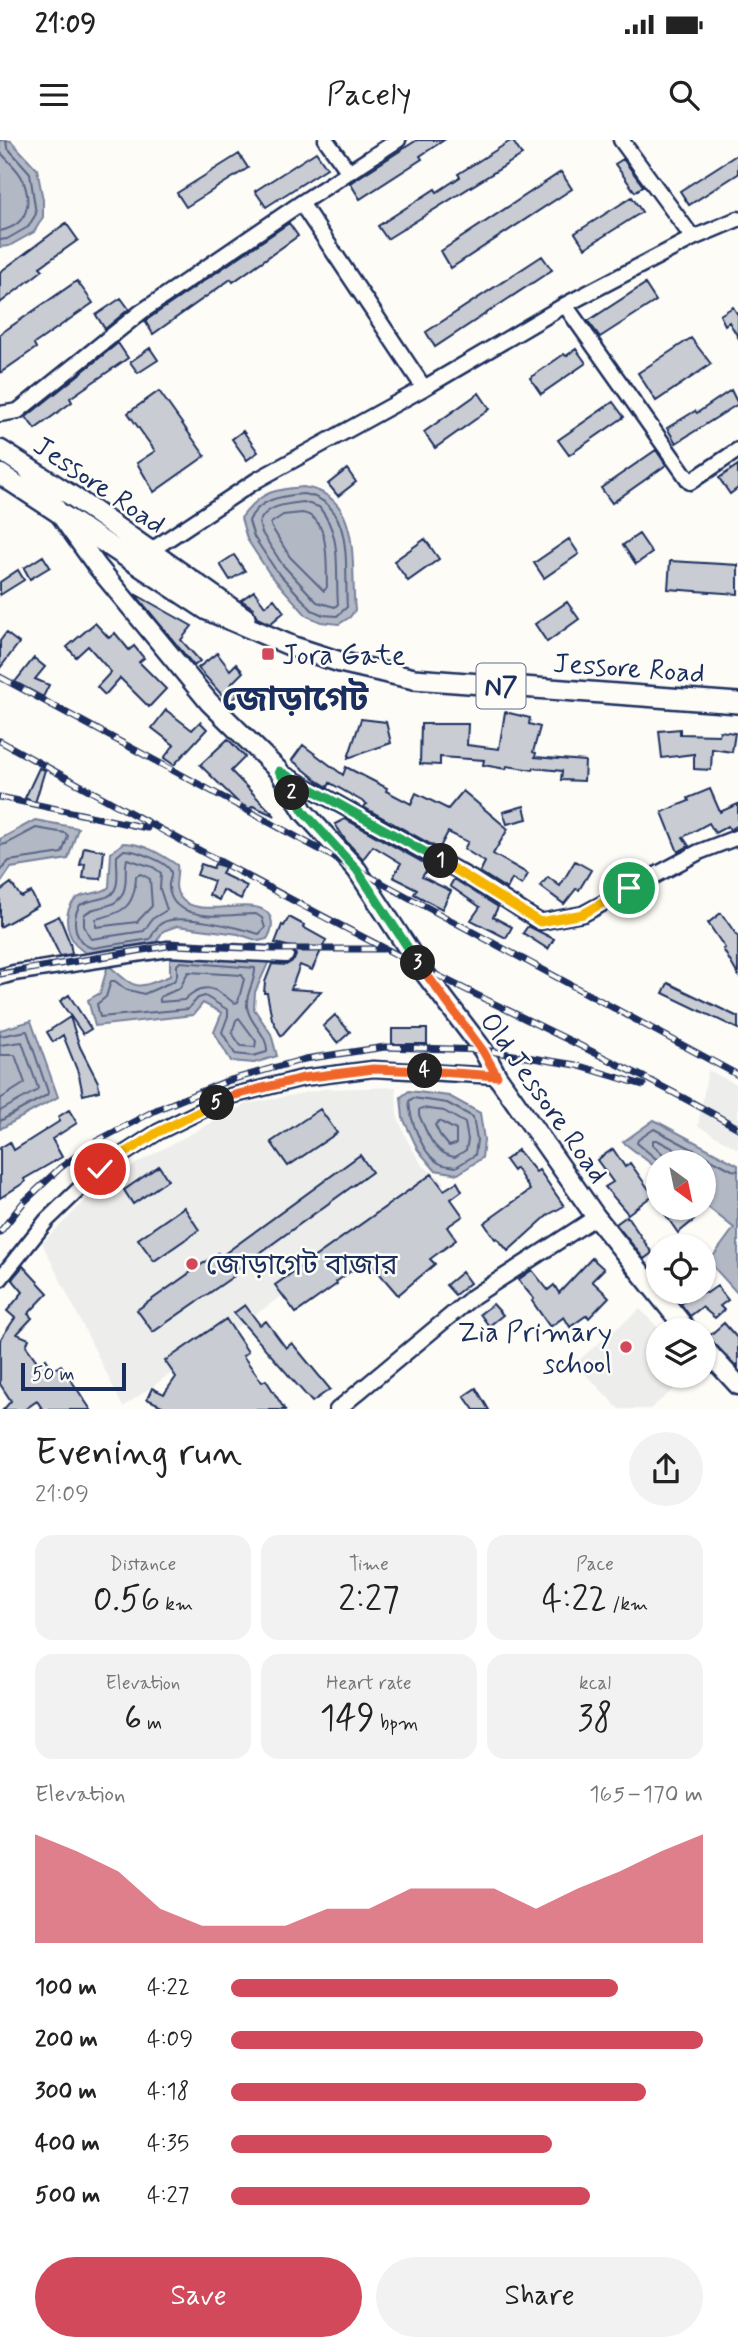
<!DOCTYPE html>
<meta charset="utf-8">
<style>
body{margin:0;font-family:Mynerve,"Noto Sans Bengali",sans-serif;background:#f2f2f2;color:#222;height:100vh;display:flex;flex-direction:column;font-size:26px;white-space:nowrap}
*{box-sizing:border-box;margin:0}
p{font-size:23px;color:#767676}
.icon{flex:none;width:38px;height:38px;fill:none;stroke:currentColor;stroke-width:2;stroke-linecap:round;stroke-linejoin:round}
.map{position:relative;height:1269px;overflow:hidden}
.details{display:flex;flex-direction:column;background:#fff;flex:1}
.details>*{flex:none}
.needle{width:46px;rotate:147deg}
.controls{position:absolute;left:646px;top:1010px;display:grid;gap:14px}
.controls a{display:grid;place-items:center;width:70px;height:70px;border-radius:50%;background:#fff;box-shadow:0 2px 5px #0004;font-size:35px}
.scale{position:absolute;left:21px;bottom:18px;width:105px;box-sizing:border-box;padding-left:7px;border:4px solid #1b2f5e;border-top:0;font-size:19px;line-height:24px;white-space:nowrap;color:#1b2f5e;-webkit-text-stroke:5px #fdfcf7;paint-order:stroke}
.pin{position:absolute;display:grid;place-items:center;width:60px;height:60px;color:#fff;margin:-30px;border:4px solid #fff;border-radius:50%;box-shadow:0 2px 7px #0007}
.km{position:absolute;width:35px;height:35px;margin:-18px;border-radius:50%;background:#222;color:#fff;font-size:19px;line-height:35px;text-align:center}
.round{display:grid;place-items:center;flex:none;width:74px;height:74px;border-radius:37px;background:#f2f2f2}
.overview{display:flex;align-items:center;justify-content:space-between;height:119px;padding:0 35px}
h1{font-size:38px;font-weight:600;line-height:52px}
.stats{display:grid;grid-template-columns:repeat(3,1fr);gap:10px;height:119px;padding:7px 35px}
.stats div{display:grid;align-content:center;border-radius:18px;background:#f2f2f2;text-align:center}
.stats b{font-size:35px;font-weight:600}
.stats small{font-size:19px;font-weight:400}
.stats p{font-size:19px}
.chart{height:196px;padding:14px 35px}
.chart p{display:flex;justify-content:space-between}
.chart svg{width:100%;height:126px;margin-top:7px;fill:#d1495b;opacity:.7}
.primary-button{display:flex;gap:14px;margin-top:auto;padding:14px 35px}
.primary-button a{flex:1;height:80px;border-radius:42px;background:#d1495b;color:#fff;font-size:28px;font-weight:600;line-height:80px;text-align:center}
.primary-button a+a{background:#f2f2f2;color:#222}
ul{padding:0 35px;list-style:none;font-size:23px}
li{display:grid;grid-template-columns:112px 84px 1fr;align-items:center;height:52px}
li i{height:18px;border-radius:9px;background:#d1495b}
.status{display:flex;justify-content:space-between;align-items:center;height:49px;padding:0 35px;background:#fff;direction:ltr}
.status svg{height:19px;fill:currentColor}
header{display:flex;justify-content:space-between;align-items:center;height:91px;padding:0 35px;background:#fff;font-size:32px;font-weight:600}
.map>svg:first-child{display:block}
.built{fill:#edeeec}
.water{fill:#b3b8c5;stroke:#76819c;stroke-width:2}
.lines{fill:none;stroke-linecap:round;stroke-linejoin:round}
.shore{stroke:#586687;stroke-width:2}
.building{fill:#c9ccd3;stroke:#1b2f5e;stroke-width:2}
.minor-casing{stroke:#1b2f5e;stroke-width:19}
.major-casing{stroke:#1b2f5e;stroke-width:23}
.highway-casing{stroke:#1b2f5e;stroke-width:24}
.minor{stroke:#fdfcf7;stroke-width:14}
.major{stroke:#fdfcf7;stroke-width:18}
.highway{stroke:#fdfcf7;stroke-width:19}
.rail-casing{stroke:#1b2f5e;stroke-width:7}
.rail{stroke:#fdfcf7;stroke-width:4.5;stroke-dasharray:13;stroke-linecap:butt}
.split-1-casing{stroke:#fff;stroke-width:14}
.split-2-casing{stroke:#fff;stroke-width:14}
.split-3-casing{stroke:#fff;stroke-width:14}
.split-4-casing{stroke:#fff;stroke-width:14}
.split-5-casing{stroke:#fff;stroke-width:14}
.split-6-casing{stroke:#fff;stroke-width:14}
.split-1{stroke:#f5b400;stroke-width:9}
.split-2{stroke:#22a559;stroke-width:9}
.split-3{stroke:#22a559;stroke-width:9}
.split-4{stroke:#f0652b;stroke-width:9}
.split-5{stroke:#f0652b;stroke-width:9}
.split-6{stroke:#f5b400;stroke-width:9}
.poi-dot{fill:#d1495b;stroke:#fdfcf7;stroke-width:2.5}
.labels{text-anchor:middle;stroke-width:5;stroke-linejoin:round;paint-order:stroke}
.shield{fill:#fdfcf7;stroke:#5f6c8c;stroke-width:2}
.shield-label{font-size:26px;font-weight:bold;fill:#1b2f5e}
.street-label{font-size:28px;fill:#1b2f5e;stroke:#fdfcf7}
.poi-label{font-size:28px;fill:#1b2f5e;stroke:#fdfcf7;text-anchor:start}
.district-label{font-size:35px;font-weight:bold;fill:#1b2f5e;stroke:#fdfcf7}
</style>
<div class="status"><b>21:09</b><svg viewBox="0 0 49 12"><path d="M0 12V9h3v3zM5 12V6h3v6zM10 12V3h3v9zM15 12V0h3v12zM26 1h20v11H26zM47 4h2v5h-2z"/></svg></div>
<header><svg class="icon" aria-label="menu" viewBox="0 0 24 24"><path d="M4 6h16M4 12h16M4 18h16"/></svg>Pacely<svg class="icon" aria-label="search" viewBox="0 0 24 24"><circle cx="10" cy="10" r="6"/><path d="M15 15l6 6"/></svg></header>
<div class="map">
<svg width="738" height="1270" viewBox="0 0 738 1270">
<rect width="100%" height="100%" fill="#fdfcf7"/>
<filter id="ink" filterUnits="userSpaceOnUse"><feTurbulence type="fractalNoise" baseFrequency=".0143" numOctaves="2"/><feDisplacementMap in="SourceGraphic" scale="14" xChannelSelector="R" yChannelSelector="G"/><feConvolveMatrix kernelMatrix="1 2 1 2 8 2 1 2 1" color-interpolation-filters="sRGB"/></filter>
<g filter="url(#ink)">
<path class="built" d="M708,930L738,945V1009L698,986Z
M396,947L397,975L407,1000L422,1025L445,1042L123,1267L42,1103L86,1060L137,1023L246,964L324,949Z
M640,1169L660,1190H658V1236H690L650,1269H619L575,1223Z"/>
<path class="water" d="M0,0L11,1L37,29L43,60V77L34,92L9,106L0,107Z
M303,347C364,355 350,426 355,470L350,477L339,484L321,482L307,476L269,433L247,399L241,378C261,352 271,350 303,347Z
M35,680L78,688L68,719L11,728L0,744V699Z
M123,703C143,703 161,714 177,725C179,736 172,747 180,757C195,778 241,761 259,768C275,773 274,788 267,799L259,801L238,794L177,786L163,791L154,806L92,815C72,811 58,779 74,761C83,751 100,756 109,747L111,713Z
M170,815L269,821L255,852L254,869L271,894L277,916L254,923L231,921L214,892L222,873L203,863L193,875L95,886L88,860L100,853L108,825C137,850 134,850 170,836Z
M31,881L58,957L0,989V890Z
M409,951L449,956L480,973L484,1000L482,1018L458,1034L435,1030L418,1010L403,978L401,957Z
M654,980L738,1025V1154L709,1122L734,1088L704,1064V1022H658V1029L623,1002Z"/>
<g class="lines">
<path class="shore" d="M0,12C7,20 18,29 22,38C33,63 28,85 0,91
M0,100L7,99L28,87L36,74L30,33L7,7L6,0
M303,354C356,361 344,429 347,467L337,476L323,475L312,470L275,429L254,397L249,381C258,359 281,356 303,354Z
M303,362L319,367C343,396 335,429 338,464L335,467L317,462L282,424L262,393L259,383C266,365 286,364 303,362Z
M302,373C331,377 326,426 327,447L324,451L290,417L271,386V383L283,375Z
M0,705L6,704L36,688L65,693L68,696L62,713L9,721L0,731
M124,710C134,710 170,722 171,733C172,735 169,742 169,744C168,753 173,763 180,767C201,781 233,774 256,774L262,778L265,788L259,794C240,788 180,773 164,782C156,785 154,793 150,799L93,808C74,804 71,779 80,765C88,761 95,760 103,758C123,754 116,731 117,716Z
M127,719L153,727L161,733L160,749L167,770L152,779L144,791L91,799L84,786V775C95,763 115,771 123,753C128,743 124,730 127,719Z
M141,734L150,739L152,766L137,782L96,787V779C123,773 135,767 136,736Z
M180,822L255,828C256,842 243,856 248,871C252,886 268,895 267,912L253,916L235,914L222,892L228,876V870L205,856L198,858L188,869L100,877L97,864L106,857L111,841H115L125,849L144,854L174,841L177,836V825Z
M188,832L242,835L244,839L238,862L234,863C215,847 203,841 184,860L160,862V857L180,848Z
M239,878L256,901L255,907L241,906L232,893L236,880Z
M0,896L27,891L48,952L47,955L0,981
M0,905L22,902L38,948L36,951L0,971
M0,915H15L25,943L0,959
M413,958L447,963L473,977L477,1000L475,1015L456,1027C452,1026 443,1026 439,1023C422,1014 410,979 409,961Z
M422,968L444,971L465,983L468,1000L466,1010L455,1017C433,1014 427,992 419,975V970Z
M439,981L456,990V1004L449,1006L440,995L435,985Z
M660,1022L637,1003L638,1000L654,989L732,1030L738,1031
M672,1022L653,1005V1000H657L699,1022"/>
</g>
<path class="building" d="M417,0H444L420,16L422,19L360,59L350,43Z
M512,0L522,15L387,99L378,86L435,49L437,52L460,37L458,34Z
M316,12L327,28L266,67L255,51Z
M239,14L248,28L186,67L177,53Z
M738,14V34L689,65L680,51Z
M623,19L643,46L635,52L615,24Z
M561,32L572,49L451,128L441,111Z
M632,57L642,72L585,108L575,93Z
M66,83L78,100L40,127L43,130L0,163V132Z
M289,83L298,96L233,142L231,139L153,194L145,181Z
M542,116L552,130L435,207L426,192Z
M77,141L93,163L34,204L36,208L0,233V194Z
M645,144L656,161L600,197L588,181Z
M121,158L129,169L105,189L96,175Z
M733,167L738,175V197L729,182L725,185L720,175Z
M691,198L711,224L656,261L638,233Z
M118,203L128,218L70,258L72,262L35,289L26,277Z
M150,208L158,220L138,233L130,222Z
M576,209L586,223L541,254L530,238L564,214L566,216Z
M731,250L738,264L676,303L667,288L695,271L697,273Z
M159,251L205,316L154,352L137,323L155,311L128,273Z
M479,253L490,269L435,308L424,292Z
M613,262L624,277L569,315L558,300Z
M243,291L258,312L247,320L232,299Z
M656,310L666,325L612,363L601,348Z
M738,325V348L730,354L719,338Z
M347,329L356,342L338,356L328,344Z
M639,394L652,413L636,424L623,405Z
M425,399L439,419L408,441L394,421Z
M569,399L579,414L544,438L534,423Z
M234,415L245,431L230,440L220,424Z
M43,416L50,427L30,439L24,428Z
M670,421L738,425V454L668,449Z
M18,430L24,440L0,455V442Z
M254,451L265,466L274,459L284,472L270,484L257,478L253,468L241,460Z
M135,454L192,486L181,500L200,521L194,526Z
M567,462L579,479L547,502L535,484Z
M95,483L109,498L115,493L129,510L134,506L144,518L139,522L166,549L149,567L120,538L105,555L97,547L111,532L88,506L76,517L67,507Z
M6,493L19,503L0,528V501Z
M217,513L230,530L236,524L243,532L230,545L238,555L229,563L198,528Z
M34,518L45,527L35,539L49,545L43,557L15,542Z
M166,570L192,590L200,582L207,589L174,625L164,618L174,605L152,588Z
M505,572L530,578L529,584L540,587L533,612L536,613L535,617L585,621L584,641L561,640L562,631L534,628L533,630L507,626L506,629L483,625L484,620L440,617V625L420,624L421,584H468L467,605L499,609Z
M361,579L386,582L391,603L348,618Z
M680,589V594L719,595L720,591L735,593L732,612L712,609L711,630L694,629V614L662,618L659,591Z
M228,599L245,617L231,631L275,676L253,666L247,671L200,625Z
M303,605L343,635L346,627L387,648L386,651L411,664L416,653L448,669L463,651L508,689L493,714L528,734L522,745L512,739L507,749L480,732L485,722L464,709L468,702L448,692L439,709L363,667L367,664L330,643L328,647L318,641L292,620Z
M39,628L45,630L35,663L25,658Z
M710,649L720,672L738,664V685L730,690L728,686L715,693L709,683L683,697L689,706L678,712L662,672L689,661L688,658Z
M524,666L527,679L507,684L503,672Z
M345,679L429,726L422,737L451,751L442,769L414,754L417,749L393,737L401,723L373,706L363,719L346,701L335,684Z
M84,707L104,711L101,739L83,738L85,724L80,725Z
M575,721L591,730L579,750L576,749L564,764L540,746L548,737L560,746Z
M201,724L213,728L215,724L225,727L222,734L247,746L241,759L223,750L219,760L209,755L214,741L197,735Z
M454,739L498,767L493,777L512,787L506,798L471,780L480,767L450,746Z
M11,743L21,757L31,752L38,766L0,787V751Z
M721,773L738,797V835L723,809L725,808L708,783Z
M59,776L70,803L72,814L60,816L44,783Z
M289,777L304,785L303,787L326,800L312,830L300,825L291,849L321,851L281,896L272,879L267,853H264L265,842L272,824L286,825L294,820L296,815L292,807L275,803L282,785L284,786Z
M528,786L554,799L548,809L523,793Z
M668,843L738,877V889L663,853Z
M69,855L91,889L83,894L60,861Z
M335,875L350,892L338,903L323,886Z
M70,877L80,907L98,942L99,951L83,955L79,935L63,895L53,902L47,892Z
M392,889H427V904H392Z
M320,969L337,993L288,1026L271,1002Z
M69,970L77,983L52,999L62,1017L24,1039L25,1042L0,1058V1008L10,1002L14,1010L60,981L58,977Z
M613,1009L625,1027L630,1023L653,1055L628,1074L605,1047L613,1042L597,1020Z
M518,1010L536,1032L539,1030L564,1066L548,1075L508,1111L497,1098L495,1099L484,1083L530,1050L516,1028L513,1031L505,1020Z
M360,1015L372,1032L232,1133L234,1136L153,1192L137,1170L218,1113L220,1117Z
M159,1026L168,1040L133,1064L124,1050Z
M432,1034L444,1050L457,1042L462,1051L451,1059L463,1076L447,1087L456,1100L430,1119L435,1124L398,1155L367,1119L336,1142L337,1144L296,1173L275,1145Z
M184,1067L199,1090L154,1121L138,1099Z
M661,1068H684L694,1080L678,1093Z
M627,1076L652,1113L644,1119L616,1084Z
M592,1118L604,1129L592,1141L609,1157L589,1178L587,1175L570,1187L564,1177L550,1187L532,1161L534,1159L518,1140L532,1130L548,1150L554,1145L559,1153Z
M23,1126L48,1153L28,1174L32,1178L17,1194L29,1199L26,1206L39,1224L46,1219L53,1230L61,1225L91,1270H43L37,1261L24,1270H3L11,1261L0,1244V1200L15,1178L7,1171L23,1152L12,1139Z
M462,1132L470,1143L455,1155L446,1145Z
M717,1146L728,1160L720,1166L724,1170L715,1178L702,1167L690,1176L681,1164L697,1152L707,1153Z
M493,1164L503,1175L489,1186L480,1174Z
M245,1165L260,1185L266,1181L286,1208L292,1203L330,1249L312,1262L234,1173Z
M226,1179L248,1212L243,1216L262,1242L266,1240L285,1270H160L162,1266L147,1259L152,1248L164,1254L176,1237L165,1221Z
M724,1183L738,1199V1228L708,1197Z
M476,1248L489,1270H474L464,1256Z"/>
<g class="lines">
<g class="minor-casing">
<path id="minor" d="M326,0L349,32
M621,0L693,98
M301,63L424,248
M565,165L690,342L738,310
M0,274L18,271L141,172L301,63L398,0
M150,411L257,340L424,248L565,165L693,98L738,79
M279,631L471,738L540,782L583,774L699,712L738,697
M0,837L14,833L168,809L286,815
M0,1139L47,1080L100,1029L158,992L231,956L303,938L373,929L497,936
M337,1270L474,1156L596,1077"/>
</g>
<g class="major-casing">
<path id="major" d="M27,328L97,426L209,562L279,631L304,672L357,730L420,827L483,910L497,936L596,1077L687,1190
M704,1208L738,1245"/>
</g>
<g class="highway-casing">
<path id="highway" d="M0,310L72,356L245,478
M0,334L207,470L294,507L340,522L414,539L738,563"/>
</g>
<use href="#minor" class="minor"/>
<use href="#major" class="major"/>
<use href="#highway" class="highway"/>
<g class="rail-casing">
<path id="rail" d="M0,537L738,935
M0,601C139,678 279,755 421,827C526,881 635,929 738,988
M0,657L147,688
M0,834L173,805L273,809H383
M0,1092L23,1063L60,1028L97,1001L156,970L227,941L305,919L385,907L483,910L576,925L643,945"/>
</g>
<use href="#rail" class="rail"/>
</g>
</g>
<g class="lines" filter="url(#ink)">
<g class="split-1-casing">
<path id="split-1" d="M441,721L540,782L583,774L629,748"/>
</g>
<g class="split-2-casing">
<path id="split-2" d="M292,653L279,631L441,721"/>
</g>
<g class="split-3-casing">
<path id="split-3" d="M292,653L304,672L357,730L418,823"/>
</g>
<g class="split-4-casing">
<path id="split-4" d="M418,823L483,911L497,936L425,931"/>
</g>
<g class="split-5-casing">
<path id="split-5" d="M217,963L231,956L303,938L373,929L425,931"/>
</g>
<g class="split-6-casing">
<path id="split-6" d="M100,1029L158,992L217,963"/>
</g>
<use href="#split-1" class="split-1"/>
<use href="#split-2" class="split-2"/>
<use href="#split-3" class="split-3"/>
<use href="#split-4" class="split-4"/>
<use href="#split-5" class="split-5"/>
<use href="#split-6" class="split-6"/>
</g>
<g class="poi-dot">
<rect x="261" y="507" width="14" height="14" rx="3.5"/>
<circle cx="192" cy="1124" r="7"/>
<circle cx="626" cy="1207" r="7"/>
</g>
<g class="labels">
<rect class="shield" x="476.5" y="523.5" width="49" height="45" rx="5"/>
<g class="shield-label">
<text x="501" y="555">N7</text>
</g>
<g class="street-label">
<text transform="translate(100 344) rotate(34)" y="10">Jessore Road</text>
<text transform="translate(629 527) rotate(4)" y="10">Jessore Road</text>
<text transform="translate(545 957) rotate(55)" y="10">Old Jessore Road</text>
</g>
<g class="poi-label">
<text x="282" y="524">Jora Gate</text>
<text x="206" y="1134">জোড়াগেট বাজার</text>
<text x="612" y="1201" text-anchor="end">Zia Primary<tspan x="612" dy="32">school</tspan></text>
</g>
<g class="district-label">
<text x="295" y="570">জোড়াগেট</text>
</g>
</g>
</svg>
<div class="controls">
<a><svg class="needle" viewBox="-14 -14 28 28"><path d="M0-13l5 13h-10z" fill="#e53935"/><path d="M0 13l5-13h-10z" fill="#767676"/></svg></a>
<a><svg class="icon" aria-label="locate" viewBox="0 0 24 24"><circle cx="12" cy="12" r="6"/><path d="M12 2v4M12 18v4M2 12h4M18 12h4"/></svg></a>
<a><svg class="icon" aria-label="layers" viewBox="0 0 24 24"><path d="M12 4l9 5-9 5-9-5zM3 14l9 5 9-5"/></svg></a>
</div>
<div class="scale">50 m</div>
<div class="pin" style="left:629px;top:748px;background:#1e9e55"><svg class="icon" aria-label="arrive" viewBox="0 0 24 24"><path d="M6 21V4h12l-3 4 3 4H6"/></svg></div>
<div class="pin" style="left:100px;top:1029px;background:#d93025"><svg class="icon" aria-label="check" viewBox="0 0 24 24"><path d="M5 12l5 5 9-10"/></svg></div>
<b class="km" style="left:441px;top:721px">1</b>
<b class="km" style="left:292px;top:653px">2</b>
<b class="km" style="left:418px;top:823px">3</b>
<b class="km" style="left:425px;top:931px">4</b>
<b class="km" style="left:217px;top:963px">5</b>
</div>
<section class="details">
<div class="overview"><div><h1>Evening run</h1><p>21:09</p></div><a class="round"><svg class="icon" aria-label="share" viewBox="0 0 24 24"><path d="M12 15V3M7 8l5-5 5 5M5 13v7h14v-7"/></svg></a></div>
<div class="stats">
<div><p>Distance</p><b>0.56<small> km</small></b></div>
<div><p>Time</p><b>2:27</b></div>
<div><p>Pace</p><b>4:22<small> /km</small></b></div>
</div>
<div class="stats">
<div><p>Elevation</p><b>6<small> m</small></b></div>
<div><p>Heart rate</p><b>149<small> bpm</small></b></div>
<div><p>kcal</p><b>38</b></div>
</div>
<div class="chart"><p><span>Elevation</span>165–170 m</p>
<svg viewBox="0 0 160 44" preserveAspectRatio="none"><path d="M0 44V6L10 12L20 19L30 32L40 38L50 38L60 38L70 32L80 32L90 25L100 25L110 25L120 32L130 25L140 19L150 12L160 6V44z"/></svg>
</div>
<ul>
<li><b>100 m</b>4:22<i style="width:82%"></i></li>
<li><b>200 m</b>4:09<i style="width:100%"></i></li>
<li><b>300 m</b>4:18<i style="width:88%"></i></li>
<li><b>400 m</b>4:35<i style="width:68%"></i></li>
<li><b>500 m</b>4:27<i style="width:76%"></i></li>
</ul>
<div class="primary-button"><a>Save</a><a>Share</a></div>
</section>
